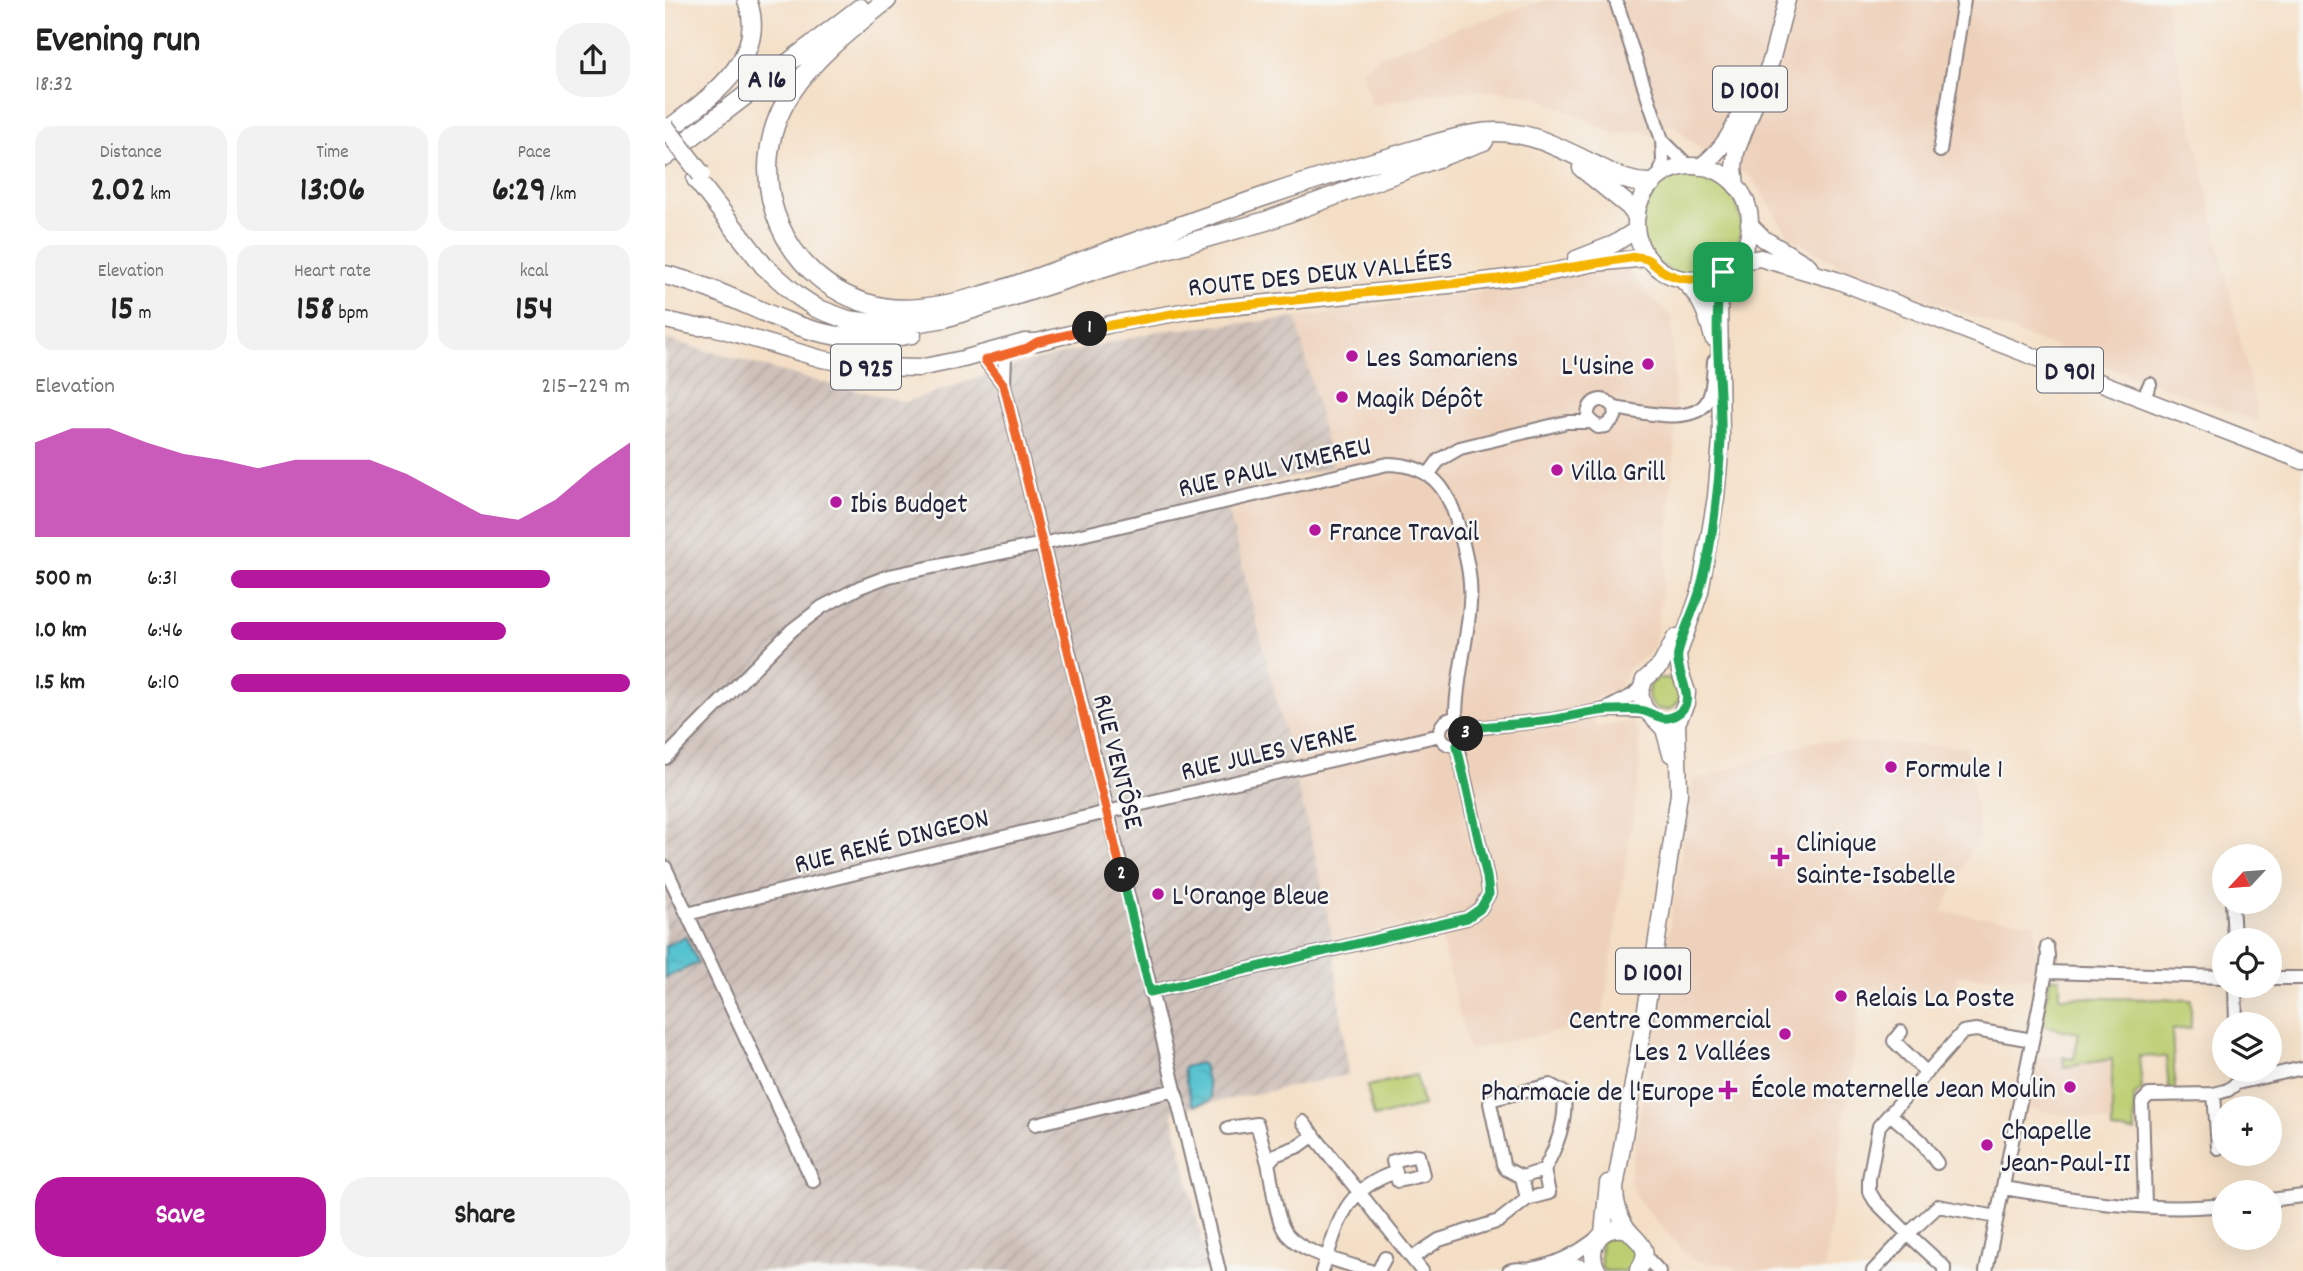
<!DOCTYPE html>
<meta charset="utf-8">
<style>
body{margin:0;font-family:Dekko,sans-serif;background:#f2f2f2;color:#222;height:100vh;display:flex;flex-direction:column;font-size:26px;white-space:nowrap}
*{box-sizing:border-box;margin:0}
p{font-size:23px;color:#767676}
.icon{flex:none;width:38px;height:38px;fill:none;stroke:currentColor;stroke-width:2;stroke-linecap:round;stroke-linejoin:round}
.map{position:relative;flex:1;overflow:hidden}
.side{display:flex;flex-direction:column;background:#fff;width:665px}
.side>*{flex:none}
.needle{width:46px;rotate:244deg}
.fabs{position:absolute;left:1547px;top:844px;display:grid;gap:14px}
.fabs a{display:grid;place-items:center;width:70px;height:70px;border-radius:50%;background:#fff;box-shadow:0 7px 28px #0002;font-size:35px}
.pin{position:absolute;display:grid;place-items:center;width:60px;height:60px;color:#fff;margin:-30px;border-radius:14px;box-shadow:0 4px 10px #0006}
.km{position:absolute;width:35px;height:35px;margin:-18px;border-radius:50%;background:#222;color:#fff;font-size:19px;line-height:35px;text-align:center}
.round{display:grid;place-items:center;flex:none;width:74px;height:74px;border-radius:28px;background:#f2f2f2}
.overview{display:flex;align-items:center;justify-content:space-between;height:119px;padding:0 35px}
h1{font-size:38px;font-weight:800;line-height:52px}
.figures{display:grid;grid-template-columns:repeat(3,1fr);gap:10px;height:119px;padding:7px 35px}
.figures div{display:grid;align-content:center;border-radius:18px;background:#f2f2f2;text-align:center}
.figures b{font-size:35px;font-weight:800}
.figures small{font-size:19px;font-weight:400}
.figures p{font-size:19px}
.chart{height:196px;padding:14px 35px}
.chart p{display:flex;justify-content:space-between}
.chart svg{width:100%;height:126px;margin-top:7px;fill:#b5179e;opacity:.7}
.primary-button{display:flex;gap:14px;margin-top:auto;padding:14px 35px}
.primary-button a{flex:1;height:80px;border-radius:28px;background:#b5179e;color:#fff;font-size:28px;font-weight:800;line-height:80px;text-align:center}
.primary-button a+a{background:#f2f2f2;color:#222}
ul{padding:0 35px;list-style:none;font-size:23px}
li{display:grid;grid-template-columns:112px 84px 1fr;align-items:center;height:52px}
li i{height:18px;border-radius:9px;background:#b5179e}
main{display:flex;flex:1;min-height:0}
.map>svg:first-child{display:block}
.built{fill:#eed1bb}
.industrial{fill:url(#industrial-furrows)}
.green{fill:#bbce71;stroke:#6e7856;stroke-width:2}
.water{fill:url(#water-ripples);stroke:#3c7286;stroke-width:2}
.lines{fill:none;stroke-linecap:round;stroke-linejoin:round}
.minor-casing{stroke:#8b8080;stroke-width:16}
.major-casing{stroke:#8b8080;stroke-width:19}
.highway-casing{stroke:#8b8080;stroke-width:21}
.minor{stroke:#fff;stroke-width:12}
.major{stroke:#fff;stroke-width:16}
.highway{stroke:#fff;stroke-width:18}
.highway-bridge-casing{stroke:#8b8080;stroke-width:21;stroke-linecap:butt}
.highway-bridge{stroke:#fff;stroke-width:18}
.split-1-casing{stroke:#fff;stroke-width:14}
.split-2-casing{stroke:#fff;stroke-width:14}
.split-3-casing{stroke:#fff;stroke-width:14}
.split-4-casing{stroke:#fff;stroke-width:14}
.split-1{stroke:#f5b400;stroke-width:9}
.split-2{stroke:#f0652b;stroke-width:9}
.split-3{stroke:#22a559;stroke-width:9}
.split-4{stroke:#22a559;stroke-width:9}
.poi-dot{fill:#b5179e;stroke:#f6f6f2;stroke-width:2.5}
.labels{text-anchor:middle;stroke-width:5;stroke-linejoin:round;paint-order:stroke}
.shield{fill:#f6f6f2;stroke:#626272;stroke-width:2}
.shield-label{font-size:26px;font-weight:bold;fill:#22223b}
.street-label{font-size:28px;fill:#22223b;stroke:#f6f6f2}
.poi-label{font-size:28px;fill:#22223b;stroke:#f6f6f2;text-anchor:start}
</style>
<main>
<section class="side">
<div class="overview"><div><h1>Evening run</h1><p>18:32</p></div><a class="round"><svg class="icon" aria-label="share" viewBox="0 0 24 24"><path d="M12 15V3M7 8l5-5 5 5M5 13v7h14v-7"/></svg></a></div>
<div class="figures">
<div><p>Distance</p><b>2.02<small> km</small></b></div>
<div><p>Time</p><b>13:06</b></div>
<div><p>Pace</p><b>6:29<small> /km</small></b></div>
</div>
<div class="figures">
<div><p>Elevation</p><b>15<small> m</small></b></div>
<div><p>Heart rate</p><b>158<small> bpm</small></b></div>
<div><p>kcal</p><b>154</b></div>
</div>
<div class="chart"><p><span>Elevation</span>215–229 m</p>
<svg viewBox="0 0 160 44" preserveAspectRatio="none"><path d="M0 44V11L10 6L20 6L30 11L40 15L50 17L60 20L70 17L80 17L90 17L100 22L110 29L120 36L130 38L140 31L150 20L160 11V44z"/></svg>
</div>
<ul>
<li><b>500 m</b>6:31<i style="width:80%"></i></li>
<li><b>1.0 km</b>6:46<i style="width:69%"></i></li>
<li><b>1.5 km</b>6:10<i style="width:100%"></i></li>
</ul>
<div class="primary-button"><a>Save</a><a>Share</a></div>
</section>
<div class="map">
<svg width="1638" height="1271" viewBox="0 0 1638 1271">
<defs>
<pattern id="industrial-furrows" width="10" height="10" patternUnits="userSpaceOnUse" patternTransform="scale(1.75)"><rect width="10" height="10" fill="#cfc1ba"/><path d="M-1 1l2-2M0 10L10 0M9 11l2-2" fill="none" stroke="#b1a6a1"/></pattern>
<pattern id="water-ripples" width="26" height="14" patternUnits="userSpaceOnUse" patternTransform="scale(1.75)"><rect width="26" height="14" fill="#57c3d0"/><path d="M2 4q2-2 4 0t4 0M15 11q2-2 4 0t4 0" fill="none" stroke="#4ba7b4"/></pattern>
</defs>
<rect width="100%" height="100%" fill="#f6f6f2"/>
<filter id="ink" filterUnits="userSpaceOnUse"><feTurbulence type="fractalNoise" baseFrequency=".0143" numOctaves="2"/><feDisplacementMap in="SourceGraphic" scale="14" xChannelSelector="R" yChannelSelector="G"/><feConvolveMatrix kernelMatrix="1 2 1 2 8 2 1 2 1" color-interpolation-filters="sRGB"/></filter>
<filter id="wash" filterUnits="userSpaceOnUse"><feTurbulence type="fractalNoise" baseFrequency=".00686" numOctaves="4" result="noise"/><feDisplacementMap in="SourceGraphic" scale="28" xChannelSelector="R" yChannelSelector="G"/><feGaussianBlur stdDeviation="1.57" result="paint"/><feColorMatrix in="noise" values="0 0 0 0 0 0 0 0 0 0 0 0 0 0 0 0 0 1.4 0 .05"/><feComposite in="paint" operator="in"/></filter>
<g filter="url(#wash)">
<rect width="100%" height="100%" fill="#f4dfc6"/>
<path class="built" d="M881,0H1499L1594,422L1184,271L1126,238L1087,178L1036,150L1006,123L987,136L978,131L951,134L871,96L831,90L771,92L707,106L697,70L714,56L783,31Z
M958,264L978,289L1007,318L1011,429L1001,560L989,650L963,668L955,688L925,700L930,727L968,722L975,735L974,773L937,1022L803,1050L771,918L668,942L650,854L564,505L670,480L631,318L848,286Z
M1150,741L1302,747L1314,835L1277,912L1370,923L1372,977L1292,976L1290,994L1196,993L1159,1271H1073L1065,1265L1029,1260L1023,1256L975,1203L964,1181L1028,781Z
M1388,1055L1398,1057L1400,1067L1447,1059L1446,1123L1361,1108L1367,1060Z"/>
<path class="industrial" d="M631,318L667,467L560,494L650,854L668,942L683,1075L507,1111L544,1271H0V339L143,379L241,402L355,364L494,331Z"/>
<path class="green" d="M976 225a50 50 0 1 1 100 0a50 50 0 1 1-100 0Z
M983 694a16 16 0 1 1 32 0a16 16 0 1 1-32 0Z
M1385,978H1395V997L1526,1000V1028L1507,1030L1510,1089H1504L1501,1057L1474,1056L1477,1089L1469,1096L1470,1132L1447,1130V1059L1399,1067L1398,1057L1409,1059L1414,1033L1376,1025Z
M751,1075L758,1106L709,1117L702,1086Z
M958,1236L971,1250V1260L964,1271H940L936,1267L935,1243L939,1239Z"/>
<path class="water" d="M20,936L33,963L0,978V946Z
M535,1063L538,1065L546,1097L544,1101L530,1105L527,1103L518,1070L519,1067Z"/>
</g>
<g filter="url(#ink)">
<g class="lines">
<g class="minor-casing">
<path id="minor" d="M951,1L997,140L998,161L994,178
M997,140L1024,167
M1275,151L1299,0
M340,354L339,385L554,1271
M320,360L339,385
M1478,399L1485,384
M949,408L950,417L941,426L933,427L923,419C921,401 938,393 949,408C974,411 1030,427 1043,400C1049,389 1048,373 1049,361
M763,475L774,460L795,448L902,422H926
M941,709L968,695L976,687
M775 732a13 13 0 1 1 26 0a13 13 0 1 1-26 0Z
M801,729L886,720L938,710L981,711
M0,758L127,630L157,607L195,587L224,576L373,545L723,464C774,465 786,496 797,540C802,561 807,580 805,603C803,640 790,684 791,720
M0,867L148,1181
M1567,902L1569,939
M22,914L442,812L775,735
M1381,972L1559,977
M1605,978H1638
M1570,985L1571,1024
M485,992L802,918L815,909L824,894L822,877L792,745
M1236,1032L1229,1041L1262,1073
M885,1085L898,1092C904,1118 891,1148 879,1170L857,1177L841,1169L838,1164L825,1103L828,1099Z
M1549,1094L1553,1148
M1225,1114L1256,1141L1272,1163
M638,1122L757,1271
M371,1124L510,1090
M563,1128L592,1124L603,1163
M649,1135L634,1146L610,1155L603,1163C607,1181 610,1213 618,1228C629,1252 681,1263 705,1271
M753,1155L758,1175L733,1181L728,1161Z
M857,1177L862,1199L884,1193L879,1170
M1339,1188C1410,1200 1487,1213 1559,1205
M1605,1200L1638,1196
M1480,1205L1477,1102L1484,1095L1549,1094L1563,1090L1572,1083L1638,1068
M1332,1217L1273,1206L1243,1234L1210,1201L1204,1191V1179L1214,1126L1298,1032L1311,1030L1367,1040
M979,1255L994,1271
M747,1258L774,1240L834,1221L862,1199
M891,1267L912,1265L932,1270
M657,1271C674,1223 677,1190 731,1172
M713,1271L720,1258
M844,1271C851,1267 857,1271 866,1269C890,1265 913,1253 932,1238
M1208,1271L1243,1234L1279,1267V1271
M1321,1271L1381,972L1383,956L1382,947"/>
</g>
<g class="major-casing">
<path id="major" d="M971 223a57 57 0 1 1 114 0a57 57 0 1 1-114 0Z
M1035,167C1057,151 1069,130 1079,105
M1071,186L1069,167L1071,152L1106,61L1122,0
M1084,224L1099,239L1144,266
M911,259L949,244L971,230
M1068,263L1095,258L1171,280L1638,461
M1016,279C1036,296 1042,314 1048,338
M0,320L32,327H48L157,359L205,367L254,368L298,359L360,342H372L446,324L523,311L804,283L882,273L929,263L983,258
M1006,754L999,729L979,708L975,694L979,680L996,665L1010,638
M938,1233L943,1183
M933,1271C919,1248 936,1223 963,1230
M973,1271C989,1246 972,1243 961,1227C953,1215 950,1202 950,1188L985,986L1014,794L1012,723L1021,703L1022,692L1015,672L1013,655L1035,592L1051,497L1056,441L1054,296L1058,272"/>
</g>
<g class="highway-casing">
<path id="highway" d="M222,0C187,28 150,56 126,93C71,177 120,290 218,307C277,318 378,275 436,254C532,220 628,184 726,157C753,149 781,139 809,134C854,125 891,146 930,165C950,175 965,184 987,183
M0,132C41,100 105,60 82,0
M0,157L195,8
M917,168L964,206L971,215
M31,179L99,266L133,296L151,308L183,320L231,326L280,318L452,263L601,221L819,141
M0,275C93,297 143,355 247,334"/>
</g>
<use href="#minor" class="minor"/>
<use href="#major" class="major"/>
<use href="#highway" class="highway"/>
<g class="highway-bridge-casing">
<path id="highway-bridge" d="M0,127L36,174"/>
</g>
<use href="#highway-bridge" class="highway-bridge"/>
</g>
</g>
<g class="lines" filter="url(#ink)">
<g class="split-1-casing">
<path id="split-1" d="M425,329L523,311L833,279L971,257C987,258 985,263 996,270C1016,283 1037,281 1058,272"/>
</g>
<g class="split-2-casing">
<path id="split-2" d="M425,329L372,342L362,348L320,360L339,385L457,875"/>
</g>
<g class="split-3-casing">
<path id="split-3" d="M457,875L485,992L802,918L815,909L824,894L822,877L793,751L792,745L797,741L801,734"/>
</g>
<g class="split-4-casing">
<path id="split-4" d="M801,734L800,729C828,725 857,724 885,720C906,717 927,710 948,710C957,710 970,708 979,711C990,714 997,722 1009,716C1037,702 1009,674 1013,654C1017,633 1028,613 1034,593C1047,550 1054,487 1056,441C1058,389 1045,320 1058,272"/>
</g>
<use href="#split-1" class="split-1"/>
<use href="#split-2" class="split-2"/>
<use href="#split-3" class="split-3"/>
<use href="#split-4" class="split-4"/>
</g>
<g class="poi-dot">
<circle cx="687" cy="356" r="7"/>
<circle cx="983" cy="364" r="7"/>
<circle cx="677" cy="397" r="7"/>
<circle cx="892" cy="470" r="7"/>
<circle cx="171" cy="502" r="7"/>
<circle cx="650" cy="530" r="7"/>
<circle cx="1226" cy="767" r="7"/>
<path d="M1111.5 846.5h7v7h7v7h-7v7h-7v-7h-7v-7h7z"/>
<circle cx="493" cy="894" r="7"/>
<circle cx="1176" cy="996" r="7"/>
<circle cx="1120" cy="1034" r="7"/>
<circle cx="1405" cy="1087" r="7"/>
<path d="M1059.5 1079.5h7v7h7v7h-7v7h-7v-7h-7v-7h7z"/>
<circle cx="1322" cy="1145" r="7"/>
</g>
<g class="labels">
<g class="shield">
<rect x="74" y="55.5" width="56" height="45" rx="5"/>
<rect x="1048" y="66.5" width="74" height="45" rx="5"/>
<rect x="166" y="344.5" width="70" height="45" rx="5"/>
<rect x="1372" y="347.5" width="66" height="45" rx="5"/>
<rect x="951" y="948.5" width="74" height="45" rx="5"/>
</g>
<g class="shield-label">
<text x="102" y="87">A 16</text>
<text x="1085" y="98">D 1001</text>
<text x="201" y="376">D 925</text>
<text x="1405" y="379">D 901</text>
<text x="988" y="980">D 1001</text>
</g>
<g class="street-label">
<text transform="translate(655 272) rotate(-6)" y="10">ROUTE DES DEUX VALLÉES</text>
<text transform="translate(609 465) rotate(-13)" y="10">RUE PAUL VIMEREU</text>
<text transform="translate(603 750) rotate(-13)" y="10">RUE JULES VERNE</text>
<text transform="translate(455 761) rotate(76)" y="10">RUE VENTÔSE</text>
<text transform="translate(226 839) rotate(-14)" y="10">RUE RENÉ DINGEON</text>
</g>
<g class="poi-label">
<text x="701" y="366">Les Samariens</text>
<text x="969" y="374" text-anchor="end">L'Usine</text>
<text x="691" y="407">Magik Dépôt</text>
<text x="906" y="480">Villa Grill</text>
<text x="185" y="512">Ibis Budget</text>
<text x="664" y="540">France Travail</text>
<text x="1240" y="777">Formule 1</text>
<text x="1131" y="851">Clinique<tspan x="1131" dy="32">Sainte-Isabelle</tspan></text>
<text x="507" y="904">L'Orange Bleue</text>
<text x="1190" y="1006">Relais La Poste</text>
<text x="1106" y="1028" text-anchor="end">Centre Commercial<tspan x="1106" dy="32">Les 2 Vallées</tspan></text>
<text x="1391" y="1097" text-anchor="end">École maternelle Jean Moulin</text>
<text x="1049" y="1100" text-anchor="end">Pharmacie de l'Europe</text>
<text x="1336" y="1139">Chapelle<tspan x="1336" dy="32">Jean-Paul-II</tspan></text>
</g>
</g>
</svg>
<div class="fabs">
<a><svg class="needle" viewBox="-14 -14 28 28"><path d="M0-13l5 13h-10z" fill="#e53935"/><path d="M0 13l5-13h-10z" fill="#767676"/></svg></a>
<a><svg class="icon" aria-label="locate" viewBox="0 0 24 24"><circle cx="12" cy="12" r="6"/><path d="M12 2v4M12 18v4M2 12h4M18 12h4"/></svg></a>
<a><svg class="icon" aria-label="layers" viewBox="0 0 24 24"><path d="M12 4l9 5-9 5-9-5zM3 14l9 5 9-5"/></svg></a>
<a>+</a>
<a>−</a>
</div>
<div class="pin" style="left:1058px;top:272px;background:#1e9e55"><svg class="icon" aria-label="arrive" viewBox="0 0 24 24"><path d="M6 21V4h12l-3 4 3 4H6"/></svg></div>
<b class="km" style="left:425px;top:329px">1</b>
<b class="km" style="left:457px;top:875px">2</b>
<b class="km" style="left:801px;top:734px">3</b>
</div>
</main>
